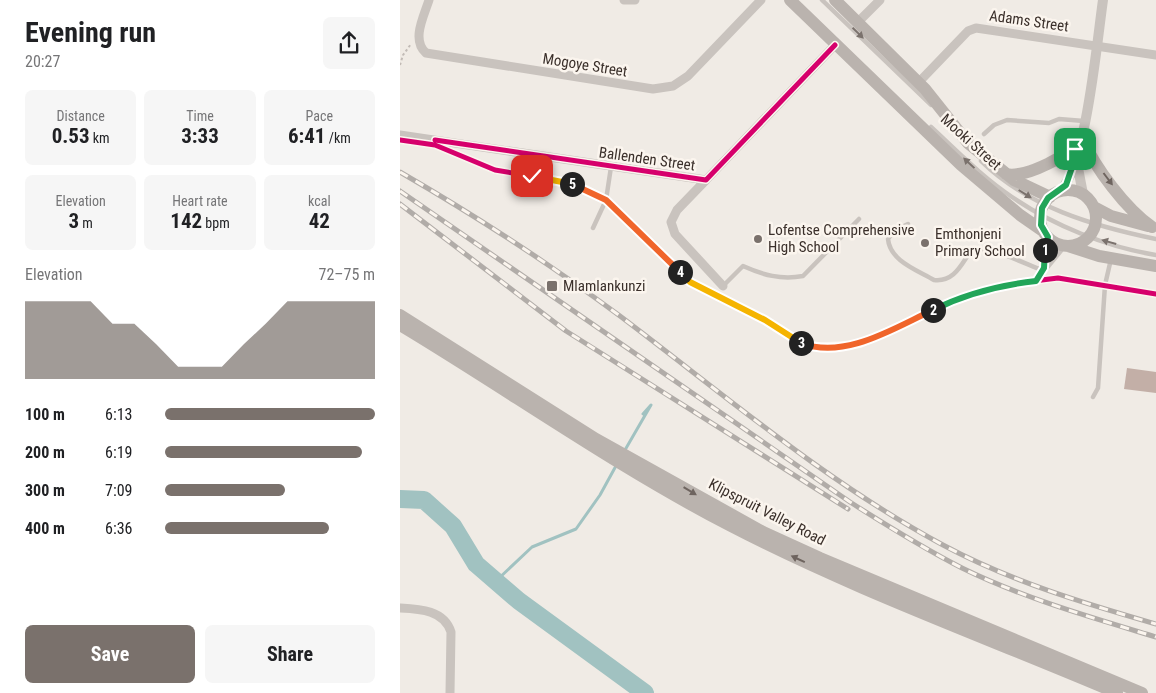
<!DOCTYPE html>
<meta charset="utf-8">
<style>
body{margin:0;font-family:"Roboto Condensed",sans-serif;background:#f6f6f6;color:#202124;height:100vh;display:flex;flex-direction:column;font-size:19px;white-space:nowrap}
*{box-sizing:border-box;margin:0}
p{font-size:16px;color:#757577}
.icon{flex:none;width:28px;height:28px;fill:none;stroke:currentColor;stroke-width:2;stroke-linecap:round;stroke-linejoin:round}
.map{position:relative;flex:1;overflow:hidden}
.panel{display:flex;flex-direction:column;background:#fff;width:400px}
.panel>*{flex:none}
.pin{position:absolute;display:grid;place-items:center;width:42px;height:42px;color:#fff;margin:-21px;border-radius:10px;box-shadow:0 2px 8px #0006}
.km{position:absolute;width:25px;height:25px;margin:-12px;border-radius:50%;background:#222;color:#fff;font-size:14px;line-height:25px;text-align:center}
.round{display:grid;place-items:center;flex:none;width:52px;height:52px;border-radius:8px;background:#f6f6f6}
.headline{display:flex;align-items:center;justify-content:space-between;height:85px;padding:0 25px}
h1{font-size:28px;font-weight:700;line-height:38px}
.figures{display:grid;grid-template-columns:repeat(3,1fr);gap:8px;height:85px;padding:5px 25px}
.figures div{display:grid;align-content:center;border-radius:8px;background:#f6f6f6;text-align:center}
.figures b{font-size:21px;font-weight:700}
.figures small{font-size:14px;font-weight:400}
.figures p{font-size:14px}
.chart{height:140px;padding:10px 25px}
.chart p{display:flex;justify-content:space-between}
.chart svg{width:100%;height:90px;margin-top:5px;fill:#7a716c;opacity:.7}
.action{display:flex;gap:10px;margin-top:auto;padding:10px 25px}
.action a{flex:1;height:58px;border-radius:8px;background:#7a716c;color:#fff;font-size:20px;font-weight:700;line-height:58px;text-align:center}
.action a+a{background:#f6f6f6;color:#202124}
ul{padding:0 25px;list-style:none;font-size:16px}
li{display:grid;grid-template-columns:80px 60px 1fr;align-items:center;height:38px}
li i{height:12px;border-radius:6px;background:#7a716c}
main{display:flex;flex:1;min-height:0}
.map>svg:first-child{display:block}
.lines{fill:none;stroke-linecap:round;stroke-linejoin:round}
.stream{stroke:#a1c2c1;stroke-width:3}
.river{stroke:#a1c2c1;stroke-width:18}
.building{fill:#c3afa7}
.path{stroke:#c2bbb6;stroke-width:2;stroke-dasharray:2.5 2.5;stroke-linecap:butt}
.service{stroke:#c9c3be;stroke-width:4.5}
.minor{stroke:#c9c3be;stroke-width:9}
.tertiary{stroke:#c9c3be;stroke-width:10}
.secondary{stroke:#bab3ae;stroke-width:12}
.rail-casing{stroke:#b1aca8;stroke-width:5}
.rail{stroke:#fbf5ee;stroke-width:3;stroke-dasharray:9;stroke-linecap:butt}
.cycleway-casing{stroke:#fbf5ee;stroke-width:8}
.cycleway{stroke:#d6006c;stroke-width:5}
.oneway{fill:#7b726d}
.oneway2{fill:#6e645f}
.split-1-casing{stroke:#fff;stroke-width:10}
.split-2-casing{stroke:#fff;stroke-width:10}
.split-3-casing{stroke:#fff;stroke-width:10}
.split-4-casing{stroke:#fff;stroke-width:10}
.split-5-casing{stroke:#fff;stroke-width:10}
.split-6-casing{stroke:#fff;stroke-width:10}
.split-1{stroke:#22a559;stroke-width:6}
.split-2{stroke:#22a559;stroke-width:6}
.split-3{stroke:#f0652b;stroke-width:6}
.split-4{stroke:#f5b400;stroke-width:6}
.split-5{stroke:#f0652b;stroke-width:6}
.split-6{stroke:#f5b400;stroke-width:6}
.poi-dot{fill:#7a716c;stroke:#fbf5ee;stroke-width:2}
.labels{text-anchor:middle;stroke-width:5;stroke-linejoin:round;paint-order:stroke}
.street-label{font-size:15px;fill:#3b302b;stroke:#fbf5ee}
.poi-label{font-size:15px;fill:#3b302b;stroke:#fbf5ee;text-anchor:start}
</style>
<main>
<section class="panel">
<div class="headline"><div><h1>Evening run</h1><p>20:27</p></div><a class="round"><svg class="icon" aria-label="share" viewBox="0 0 24 24"><path d="M12 15V3M7 8l5-5 5 5M5 13v7h14v-7"/></svg></a></div>
<div class="figures">
<div><p>Distance</p><b>0.53<small> km</small></b></div>
<div><p>Time</p><b>3:33</b></div>
<div><p>Pace</p><b>6:41<small> /km</small></b></div>
</div>
<div class="figures">
<div><p>Elevation</p><b>3<small> m</small></b></div>
<div><p>Heart rate</p><b>142<small> bpm</small></b></div>
<div><p>kcal</p><b>42</b></div>
</div>
<div class="chart"><p><span>Elevation</span>72–75 m</p>
<svg viewBox="0 0 160 44" preserveAspectRatio="none"><path d="M0 44V6L10 6L20 6L30 6L40 17L50 17L60 27L70 38L80 38L90 38L100 27L110 17L120 6L130 6L140 6L150 6L160 6V44z"/></svg>
</div>
<ul>
<li><b>100 m</b>6:13<i style="width:100%"></i></li>
<li><b>200 m</b>6:19<i style="width:94%"></i></li>
<li><b>300 m</b>7:09<i style="width:57%"></i></li>
<li><b>400 m</b>6:36<i style="width:78%"></i></li>
</ul>
<div class="action"><a>Save</a><a>Share</a></div>
</section>
<div class="map">
<svg width="756" height="693" viewBox="0 0 756 693">
<rect width="100%" height="100%" fill="#f0ebe5"/>
<g class="lines">
<path class="stream" d="M225,450L251,405L243,414
M96,581L132,547L176,529L200,495L217,464"/>
<path class="river" d="M0,499L24,500L53,526L76,564L119,601L245,693"/>
</g>
<path class="building" d="M727,368L756,372V393L724,389Z"/>
<g class="lines">
<path class="path" d="M0,65L3,55L11,44"/>
<path class="service" d="M422,0L531,105
M531,127C557,151 582,177 612,197C653,225 706,247 756,255
M584,134L594,125L607,120L649,123L659,119L684,121
M581,161C628,207 693,226 756,239
M508,224L494,231L488,239C490,261 517,270 534,280C560,283 565,251 575,249C589,246 628,265 642,270
M193,228L206,200L211,167
M323,286L343,266C363,275 381,280 403,276L459,219
M693,397L698,388L705,285L711,259"/>
<path class="minor" d="M29,0C24,16 11,40 26,53L253,89L273,86L288,76L361,0
M224,0H235
M458,22L480,0
M519,82L568,31L576,28L756,55
M0,135L306,180L435,45
M306,180L277,210L271,222L275,234L323,286
M644,268L648,237
M636,281L644,268L662,246
M0,608C20,609 44,610 51,632L50,693"/>
<path class="tertiary" d="M677,163L683,194
M661,190C686,164 697,41 703,0"/>
<path class="secondary" d="M390,0L561,165L620,215L643,231
M435,0L525,89L568,143L614,180L650,197
M682,138C695,168 726,209 752,227
M606,174C625,179 673,154 682,138
M640 218a28 28 0 1 1 56 0a28 28 0 1 1-56 0Z
M694,207L711,216L748,226
M668,246L699,256L756,266
M0,315L196,439L363,532L420,558L742,693
M0,325C110,391 215,466 329,525C454,590 588,638 717,693"/>
<g class="rail-casing">
<path id="rail" d="M0,172C76,216 150,264 220,316C326,396 426,482 543,545C610,581 683,603 756,624
M0,191L450,502C486,525 523,548 562,568C623,598 690,617 756,637
M0,204L166,331L448,509"/>
</g>
<use href="#rail" class="rail"/>
<g class="cycleway-casing">
<path id="cycleway" d="M0,140L35,145L95,170L166,182L186,189L206,200L290,282L365,321L395,340L412,347L460,344L548,303L609,284L658,278L756,294
M35,140L306,180L435,45"/>
</g>
<use href="#cycleway" class="cycleway"/>
</g>
<defs><path id="oneway-solid" d="M-6-.8H1V-3.2L6.5 0L1 3.2V.8H-6Z" transform="scale(1.25)"/></defs>
<g class="oneway">
<use href="#oneway-solid" transform="translate(458 33) rotate(44)"/>
<use href="#oneway-solid" transform="translate(569 163) rotate(-137)"/>
<use href="#oneway-solid" transform="translate(625 194) rotate(32)"/>
<use href="#oneway-solid" transform="translate(709 242) rotate(-164)"/>
</g>
<g class="oneway2">
<use href="#oneway-solid" transform="translate(708 179) rotate(53)"/>
<use href="#oneway-solid" transform="translate(290 491) rotate(31)"/>
<use href="#oneway-solid" transform="translate(398 559) rotate(-155)"/>
</g>
<g class="lines">
<g class="split-1-casing">
<path id="split-1" d="M645,250L648,237L641,225L642,208L648,198L666,185L682,138L675,149"/>
</g>
<g class="split-2-casing">
<path id="split-2" d="M533,310C565,294 601,285 636,281L644,268L645,250"/>
</g>
<g class="split-3-casing">
<path id="split-3" d="M401,343C445,360 494,328 533,310"/>
</g>
<g class="split-4-casing">
<path id="split-4" d="M280,272L290,282L365,320L401,343"/>
</g>
<g class="split-5-casing">
<path id="split-5" d="M172,184L206,200L280,272"/>
</g>
<g class="split-6-casing">
<path id="split-6" d="M132,176L172,184"/>
</g>
<use href="#split-1" class="split-1"/>
<use href="#split-2" class="split-2"/>
<use href="#split-3" class="split-3"/>
<use href="#split-4" class="split-4"/>
<use href="#split-5" class="split-5"/>
<use href="#split-6" class="split-6"/>
</g>
<g class="poi-dot">
<circle cx="358" cy="239" r="5"/>
<circle cx="525" cy="243" r="5"/>
<rect x="146" y="280" width="12" height="12" rx="2.5"/>
</g>
<g class="labels">
<g class="street-label">
<text transform="translate(629 21) rotate(8)" y="5">Adams Street</text>
<text transform="translate(185 65) rotate(9)" y="5">Mogoye Street</text>
<text transform="translate(571 142) rotate(42)" y="5">Mooki Street</text>
<text transform="translate(247 159) rotate(8)" y="5">Ballenden Street</text>
<text transform="translate(367 512) rotate(27)" y="5">Klipspruit Valley Road</text>
</g>
<g class="poi-label">
<text x="368" y="235">Lofentse Comprehensive<tspan x="368" dy="17">High School</tspan></text>
<text x="535" y="239">Emthonjeni<tspan x="535" dy="17">Primary School</tspan></text>
<text x="163" y="291">Mlamlankunzi</text>
</g>
</g>
</svg>
<div class="pin" style="left:675px;top:149px;background:#1e9e55"><svg class="icon" aria-label="arrive" viewBox="0 0 24 24"><path d="M6 21V4h12l-3 4 3 4H6"/></svg></div>
<div class="pin" style="left:132px;top:176px;background:#d93025"><svg class="icon" aria-label="check" viewBox="0 0 24 24"><path d="M5 12l5 5 9-10"/></svg></div>
<b class="km" style="left:645px;top:250px">1</b>
<b class="km" style="left:533px;top:310px">2</b>
<b class="km" style="left:401px;top:343px">3</b>
<b class="km" style="left:280px;top:272px">4</b>
<b class="km" style="left:172px;top:184px">5</b>
</div>
</main>
